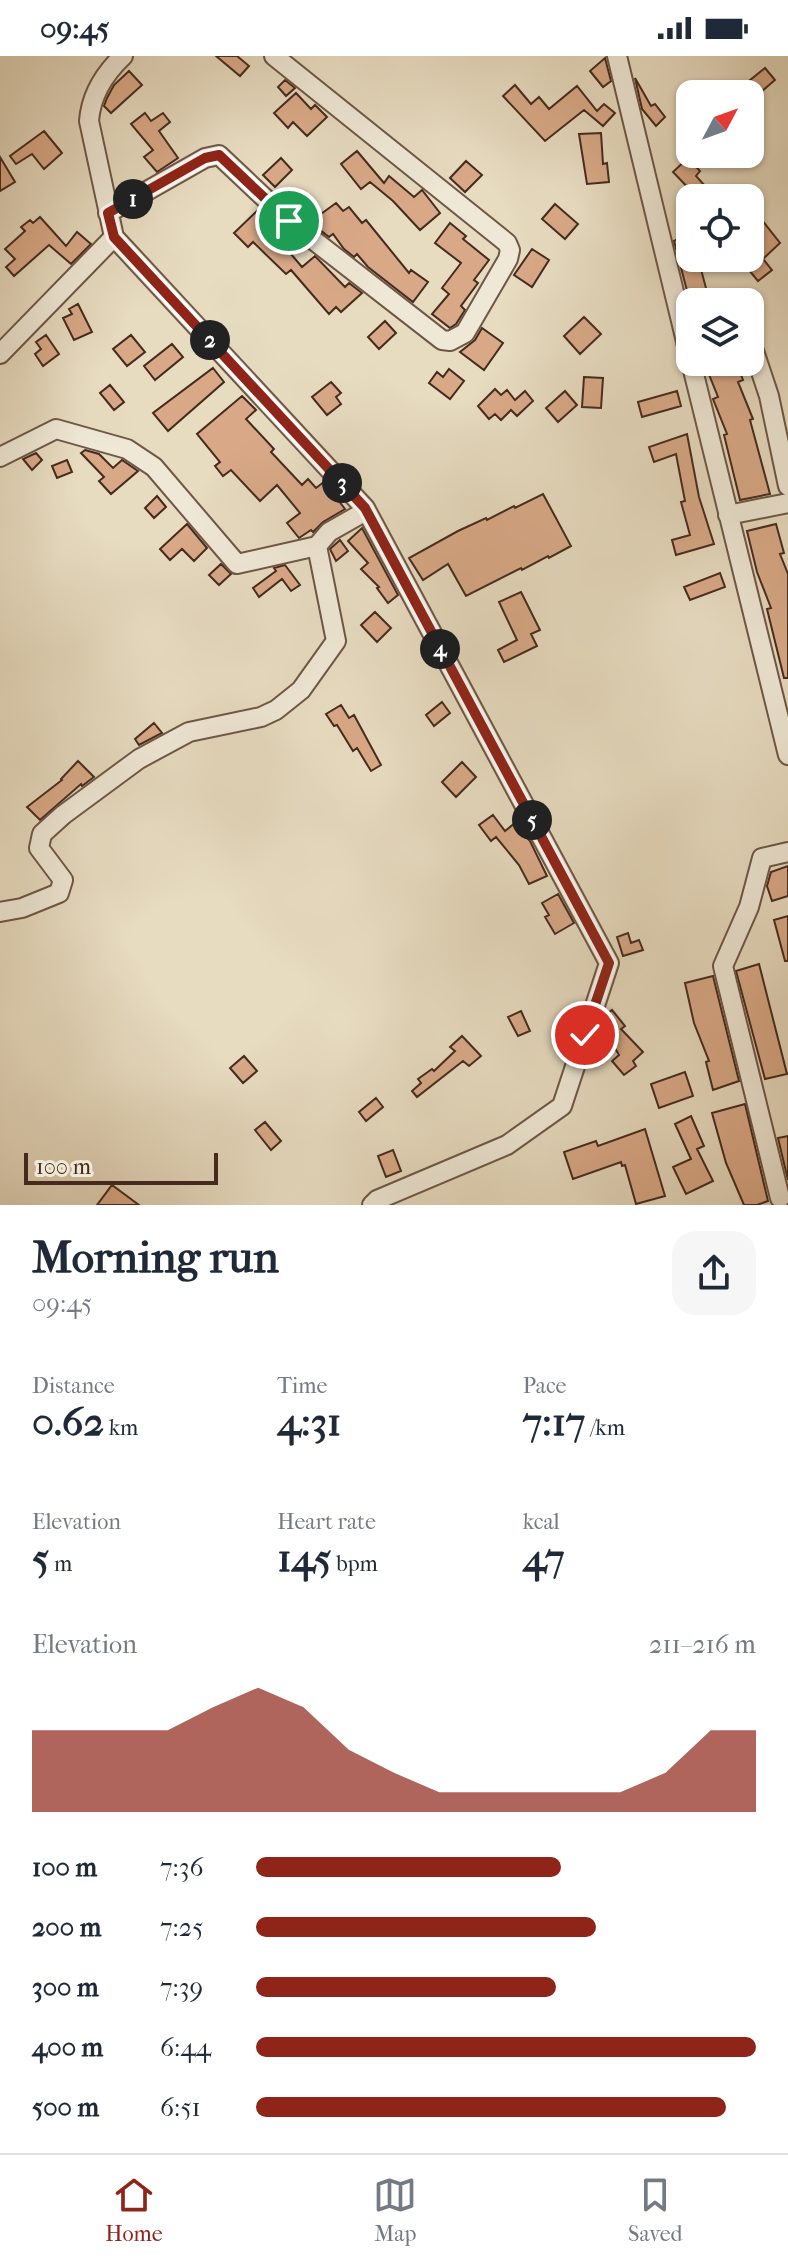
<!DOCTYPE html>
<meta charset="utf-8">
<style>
body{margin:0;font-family:"IM FELL French Canon",serif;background:#f6f6f7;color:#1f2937;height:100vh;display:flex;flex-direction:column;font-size:30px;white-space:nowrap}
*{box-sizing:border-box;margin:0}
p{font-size:26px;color:#747a83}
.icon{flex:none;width:44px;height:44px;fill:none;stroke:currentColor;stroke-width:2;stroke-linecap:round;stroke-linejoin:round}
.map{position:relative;height:1149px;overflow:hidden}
.panel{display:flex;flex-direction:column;background:#fff;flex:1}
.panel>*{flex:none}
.needle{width:52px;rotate:49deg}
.buttons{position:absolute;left:676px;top:24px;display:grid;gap:16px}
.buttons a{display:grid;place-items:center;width:88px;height:88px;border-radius:16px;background:#fff;box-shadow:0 2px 6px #0004;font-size:40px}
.scale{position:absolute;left:24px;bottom:20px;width:194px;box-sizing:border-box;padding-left:8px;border:4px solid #452b1e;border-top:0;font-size:22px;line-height:28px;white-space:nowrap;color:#452b1e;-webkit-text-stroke:6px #efe8d6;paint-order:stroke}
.pin{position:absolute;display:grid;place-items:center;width:68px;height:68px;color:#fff;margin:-34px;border:4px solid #fff;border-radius:50%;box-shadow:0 2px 8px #0007}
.km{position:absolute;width:40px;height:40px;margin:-20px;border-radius:50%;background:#222;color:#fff;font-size:22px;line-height:40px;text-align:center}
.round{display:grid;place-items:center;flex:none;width:84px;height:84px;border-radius:24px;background:#f6f6f7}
.head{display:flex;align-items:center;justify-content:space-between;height:136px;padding:0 32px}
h1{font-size:44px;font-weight:800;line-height:60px}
.stats{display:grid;grid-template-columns:repeat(3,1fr);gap:12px;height:136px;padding:8px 32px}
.stats div{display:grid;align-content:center}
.stats b{font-size:40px;font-weight:800}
.stats small{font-size:22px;font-weight:400}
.stats p{font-size:22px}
.chart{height:224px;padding:16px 32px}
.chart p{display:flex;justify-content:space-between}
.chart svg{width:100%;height:144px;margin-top:8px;fill:#8f2418;opacity:.7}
ul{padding:0 32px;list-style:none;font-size:26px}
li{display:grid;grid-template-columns:128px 96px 1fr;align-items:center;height:60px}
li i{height:20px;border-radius:10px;background:#8f2418}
.status{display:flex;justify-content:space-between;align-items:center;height:56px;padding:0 40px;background:#fff;direction:ltr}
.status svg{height:22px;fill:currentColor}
.tabs{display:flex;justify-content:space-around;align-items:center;height:112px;border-top:2px solid #e0e1e3;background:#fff;font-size:22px;color:#747a83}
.tabs a{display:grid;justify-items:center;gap:4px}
.tabs .current{color:#8f2418}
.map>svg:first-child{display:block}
.building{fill:#d9a987;stroke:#452b1e;stroke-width:2}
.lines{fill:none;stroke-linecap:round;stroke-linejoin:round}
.minor-casing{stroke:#6e5746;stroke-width:22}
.minor{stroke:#efe8d6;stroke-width:18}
.route-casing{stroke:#fff;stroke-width:16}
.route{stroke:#8f2418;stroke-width:10}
</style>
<div class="status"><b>09:45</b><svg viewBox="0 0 49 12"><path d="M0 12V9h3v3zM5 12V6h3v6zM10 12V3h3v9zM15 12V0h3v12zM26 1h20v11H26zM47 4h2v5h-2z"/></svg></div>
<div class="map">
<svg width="788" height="1149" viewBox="0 0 788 1149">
<rect width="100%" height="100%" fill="#e7dbc0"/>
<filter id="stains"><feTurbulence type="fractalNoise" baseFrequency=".0025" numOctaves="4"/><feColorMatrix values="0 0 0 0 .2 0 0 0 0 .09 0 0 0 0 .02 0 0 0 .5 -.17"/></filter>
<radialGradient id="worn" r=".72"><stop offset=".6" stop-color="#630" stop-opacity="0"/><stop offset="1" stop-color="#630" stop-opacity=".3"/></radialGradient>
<path class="building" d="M216,0H237L249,10L240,20Z
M605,2L611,25L603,31L590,15Z
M765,12L775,24L754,42L744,29Z
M129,15L142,29L111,57L104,50L107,42L114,29Z
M635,22L651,50L655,48L665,61L656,70L642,53Z
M285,24L295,32L286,40L278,31Z
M515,29L531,48L539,41L549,53L577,30L597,55L604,48L615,57L603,70L584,54L545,85L503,40Z
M296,37L311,53L315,49L327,61L307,80L293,66L288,72L274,57Z
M145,57L151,65L163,57L170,66L159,75L178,102L157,116L144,101L153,94L131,68Z
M44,75L62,97L44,113L32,98L16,108L10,100Z
M601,77L603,108L607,107L609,126L587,128L579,78Z
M357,95L384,127L389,120L414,141L422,134L440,157L420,174L393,145L370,126L361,133L341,108Z
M0,101L15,126L0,135Z
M281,102L292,114L275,131L263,119Z
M688,102L700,115L696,120L706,131L696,140L673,116Z
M466,105L482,119L465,136L450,122Z
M336,147L343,155L349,151L362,167L366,164L409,217L411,214L428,226L413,246L368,211L357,198L354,201L344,193L333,178L329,181L310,166Z
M555,148L578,168L565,183L542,163Z
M750,149L780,187L763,203L772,214L758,225L739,202H750V196L760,188L750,174Z
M258,154L288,188L285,191L302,211L315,200L345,231L349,227L362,237L341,256L336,251L329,258L291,214L286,218L253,186L248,191L234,177Z
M40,161L66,190L77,176L91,188L71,208L49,189L14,220L6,211L15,203L5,193L25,175L21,171L30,164L33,167Z
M450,167L466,180L463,183L489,204L474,224L478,227L461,250L465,254L456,268L450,272L432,258L449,238L442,232L461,207L435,187Z
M681,181L690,196V202H698L707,236L702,237L705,246H690L674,185Z
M532,193L549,204L532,231L514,219Z
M78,248L92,276L74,284L63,262L72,258L69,253Z
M584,261L601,278L580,298L564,280Z
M385,265L396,277L379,293L368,281Z
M482,272L503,287L484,314L460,296L475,284Z
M46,279L59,298L43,310L35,298L41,293L36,286Z
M131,279L145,296L127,310L113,293Z
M172,288L183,301L155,324L144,310Z
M704,306H736L743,324L738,326L753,363L750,364L770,438L740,444L724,379L727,378L713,343L718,341Z
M213,312L224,326L168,375L153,357Z
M449,313L464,325L450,343L429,327L437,316L443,321Z
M584,321L603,322L601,352L582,351Z
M331,326L341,337L336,341L341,348L327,359L312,341Z
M110,329L124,346L114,354L100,337Z
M495,333L501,339L507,334L515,344L525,335L533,345L517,360L511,354L501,364L495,358L489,363L478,350Z
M565,335L577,349L558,366L546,352Z
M677,335L681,350L642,361L638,346Z
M242,340L256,354L246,363L274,393L271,396L302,429L308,423L316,432L324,426L345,453L323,466L313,476L311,474L299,482L287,467L300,457L277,429L260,445L231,414L223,420L215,410L220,406L197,378Z
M687,378L699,441L714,488L676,499L672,484L690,479L681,446L685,445L676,398L654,406L649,391Z
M85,394L99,398L113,412L122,404L138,415L111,438L99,425L104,421L81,397Z
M36,397L42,404L32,414L23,403Z
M67,404L72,416L57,422L52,410Z
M543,438L571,490L549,502L548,500L522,514L521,512L466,540L448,508L423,524L409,502L458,475L486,462L487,464L514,450L515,452Z
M157,440L166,451L154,462L145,452Z
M187,468L207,492L194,505L182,493L170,504L160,493Z
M776,468L784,497L780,498L788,518V622H784L767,553L771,552L757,516L747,475Z
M362,472L398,539L388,547L377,532L379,531L361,513L368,507L348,485Z
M340,484L348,495L336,505L330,493Z
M221,508L231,518L219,529L209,519Z
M285,509L300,529L291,535L282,523L259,541L253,532L276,515L274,512Z
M720,517L725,531L690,544L684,531Z
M521,536L540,574L531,578L537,590L504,606L498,594L517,584L499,546Z
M375,556L391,572L377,586L361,569Z
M442,646L450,657L434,670L426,659Z
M341,649L349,662L354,659L381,709L371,715L357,692L353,695L337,669L334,670L326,658Z
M154,667L162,677L139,689L135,683Z
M78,705L94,721L82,730L81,728L40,764L27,751L62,724L61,723Z
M462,706L476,721L456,741L442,726Z
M493,759L505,775L515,767L530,785L547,820L529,828L519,809L496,781L491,785L479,769Z
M788,810V840L772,845L767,830L771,816Z
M558,838L574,867L555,878L545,861L549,859L542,847Z
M788,860V905H785L774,864Z
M628,877L631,887L639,884L643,894L623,900L617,881Z
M759,908L787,1018L765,1023L736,915Z
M713,920L739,1025L713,1034L706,1006L709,1005L694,967L685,927Z
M612,954L625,970L621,973L643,996L633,1005L636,1010L624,1019L612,1005L619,999L609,982L605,985L599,977L604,968V960Z
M521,955L530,975L518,980L508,961Z
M462,980L481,1000L469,1010L463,1005L417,1041L412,1035L421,1027L418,1023L432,1013L434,1015L455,995L450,991Z
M244,1000L257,1015L243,1027L230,1012Z
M685,1016L693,1040L659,1052L651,1028Z
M376,1042L383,1051L366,1065L359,1056Z
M745,1048L768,1145L757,1149H744L726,1107L712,1057Z
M691,1060L704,1090L697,1093L713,1125L686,1138L673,1111L691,1103L675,1068Z
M265,1066L281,1085L271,1094L255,1074Z
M645,1073L665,1140L636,1148L625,1109L622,1110L621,1106L573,1123L564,1096L596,1085L598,1090Z
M788,1080V1124L778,1082Z
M393,1094L401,1115L386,1121L378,1100Z
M112,1129L139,1149H97Z"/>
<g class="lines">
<g class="minor-casing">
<path id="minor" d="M123,0C104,18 91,39 89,65L114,181L365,452L609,907L562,1050L507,1089L377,1144L372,1149
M617,0L690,302
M108,157L205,102L219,99L289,165L442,284L450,285L465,277L508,203L510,194L507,187L274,0
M750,283L769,340L788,430
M0,298L114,181
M691,306L788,699
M0,401L56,373L127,393L154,411L237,508L317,490
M728,459L788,447
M0,856L22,852L59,837L63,824L39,792L42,778L63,759L139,703L189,676L261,661L276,654L301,634L336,585L317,490L329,476L366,455
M780,1142L723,910L749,851L762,802L788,796"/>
</g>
<use href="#minor" class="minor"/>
</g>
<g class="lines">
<g class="route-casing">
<path id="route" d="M289,165L219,99L205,102L108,157L114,181L365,452L609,907L585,979"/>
</g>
<use href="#route" class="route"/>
</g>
<rect width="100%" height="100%" filter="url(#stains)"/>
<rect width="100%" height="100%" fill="url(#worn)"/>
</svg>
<div class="buttons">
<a><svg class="needle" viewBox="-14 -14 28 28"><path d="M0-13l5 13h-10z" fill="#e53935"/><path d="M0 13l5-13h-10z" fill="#747a83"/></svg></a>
<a><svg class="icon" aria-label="locate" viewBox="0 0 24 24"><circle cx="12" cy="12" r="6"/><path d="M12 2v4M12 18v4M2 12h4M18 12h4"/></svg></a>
<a><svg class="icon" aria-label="layers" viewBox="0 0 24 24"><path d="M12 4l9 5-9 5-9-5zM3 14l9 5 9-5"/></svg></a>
</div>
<div class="scale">100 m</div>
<div class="pin" style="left:289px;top:165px;background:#1e9e55"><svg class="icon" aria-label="arrive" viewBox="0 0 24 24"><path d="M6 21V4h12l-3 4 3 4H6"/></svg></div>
<div class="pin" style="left:585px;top:979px;background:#d93025"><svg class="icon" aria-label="check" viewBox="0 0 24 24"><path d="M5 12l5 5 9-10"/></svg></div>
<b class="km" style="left:133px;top:143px">1</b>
<b class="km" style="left:210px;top:284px">2</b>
<b class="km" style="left:342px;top:427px">3</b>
<b class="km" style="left:440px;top:593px">4</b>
<b class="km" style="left:532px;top:764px">5</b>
</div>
<section class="panel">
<div class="head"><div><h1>Morning run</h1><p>09:45</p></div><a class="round"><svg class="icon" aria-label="share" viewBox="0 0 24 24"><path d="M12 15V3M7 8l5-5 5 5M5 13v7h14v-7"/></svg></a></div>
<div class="stats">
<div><p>Distance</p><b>0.62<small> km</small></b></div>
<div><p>Time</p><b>4:31</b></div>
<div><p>Pace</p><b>7:17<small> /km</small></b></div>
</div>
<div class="stats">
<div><p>Elevation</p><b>5<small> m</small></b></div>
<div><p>Heart rate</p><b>145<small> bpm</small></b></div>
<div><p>kcal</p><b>47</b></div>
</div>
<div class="chart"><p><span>Elevation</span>211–216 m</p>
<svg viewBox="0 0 160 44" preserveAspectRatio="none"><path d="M0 44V19L10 19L20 19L30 19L40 12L50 6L60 12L70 25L80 32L90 38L100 38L110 38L120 38L130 38L140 32L150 19L160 19V44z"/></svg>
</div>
<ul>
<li><b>100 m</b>7:36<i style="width:61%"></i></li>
<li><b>200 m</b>7:25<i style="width:68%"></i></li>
<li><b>300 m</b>7:39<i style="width:60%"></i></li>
<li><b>400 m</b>6:44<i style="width:100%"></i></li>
<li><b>500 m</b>6:51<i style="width:94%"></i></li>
</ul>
</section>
<nav class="tabs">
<a class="current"><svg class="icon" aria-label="home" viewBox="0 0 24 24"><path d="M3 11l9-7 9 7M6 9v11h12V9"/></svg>Home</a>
<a><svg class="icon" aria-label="map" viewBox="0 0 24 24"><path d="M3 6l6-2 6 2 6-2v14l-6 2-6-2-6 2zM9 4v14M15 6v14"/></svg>Map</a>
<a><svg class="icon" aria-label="saved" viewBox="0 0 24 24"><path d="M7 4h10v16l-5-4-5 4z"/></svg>Saved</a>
</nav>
